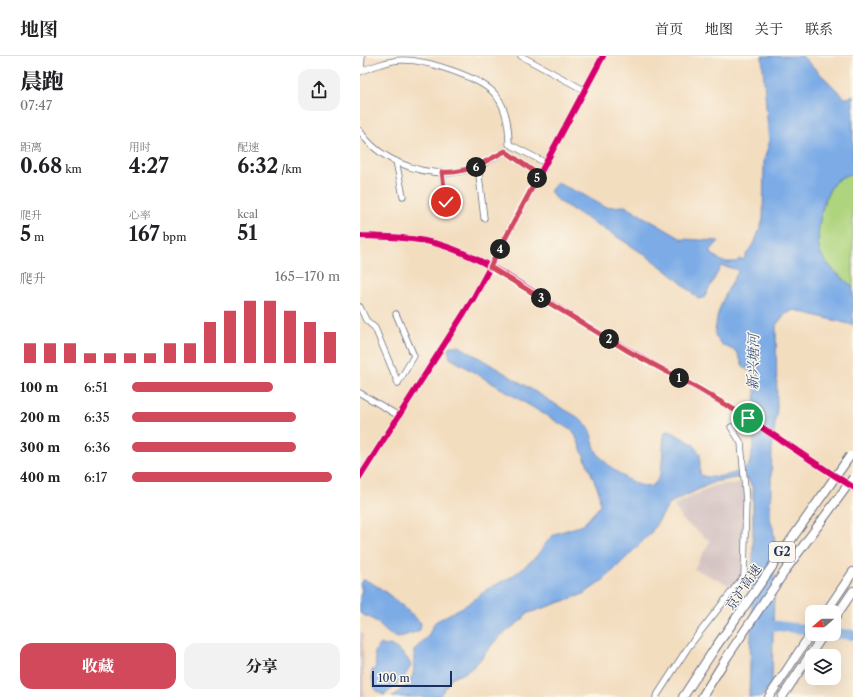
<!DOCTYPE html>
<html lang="zh">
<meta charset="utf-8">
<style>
body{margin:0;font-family:"Libre Caslon Text","Noto Serif SC",serif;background:#f2f2f2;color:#202124;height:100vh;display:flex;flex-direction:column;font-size:15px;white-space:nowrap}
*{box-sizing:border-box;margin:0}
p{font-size:13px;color:#757577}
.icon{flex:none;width:22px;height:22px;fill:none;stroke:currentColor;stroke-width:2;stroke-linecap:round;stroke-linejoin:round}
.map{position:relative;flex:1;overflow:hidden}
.details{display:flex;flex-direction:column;background:#fff;width:360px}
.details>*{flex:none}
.needle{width:26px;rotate:250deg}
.buttons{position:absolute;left:445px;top:549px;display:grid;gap:8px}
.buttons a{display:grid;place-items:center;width:36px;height:36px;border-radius:8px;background:#fff;box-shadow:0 4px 16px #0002;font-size:20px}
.scale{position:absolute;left:12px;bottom:10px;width:80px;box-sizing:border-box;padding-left:4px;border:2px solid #1b2f5e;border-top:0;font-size:11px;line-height:14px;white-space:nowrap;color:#1b2f5e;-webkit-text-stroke:3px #fbf7ec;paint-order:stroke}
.pin{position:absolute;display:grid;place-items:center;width:34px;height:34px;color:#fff;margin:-17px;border:2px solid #fff;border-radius:50%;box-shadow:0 1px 4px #0007}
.km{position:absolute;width:20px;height:20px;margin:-10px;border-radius:50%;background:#222;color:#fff;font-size:11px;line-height:20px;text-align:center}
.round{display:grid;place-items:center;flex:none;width:42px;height:42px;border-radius:12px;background:#f2f2f2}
.head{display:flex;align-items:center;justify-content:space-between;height:68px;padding:0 20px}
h1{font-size:22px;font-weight:800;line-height:30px}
.stats{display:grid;grid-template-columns:repeat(3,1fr);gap:6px;height:68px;padding:4px 20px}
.stats div{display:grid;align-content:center}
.stats b{font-size:20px;font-weight:800}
.stats small{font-size:11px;font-weight:400}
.stats p{font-size:11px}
.chart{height:112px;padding:8px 20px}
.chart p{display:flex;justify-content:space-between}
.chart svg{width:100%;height:72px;margin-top:4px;stroke:#d1495b;stroke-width:6}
.action{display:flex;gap:8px;margin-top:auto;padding:8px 20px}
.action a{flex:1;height:46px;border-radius:12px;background:#d1495b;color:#fff;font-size:16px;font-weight:800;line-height:46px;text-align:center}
.action a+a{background:#f2f2f2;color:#202124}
ul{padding:0 20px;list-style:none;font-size:13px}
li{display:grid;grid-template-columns:64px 48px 1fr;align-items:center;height:30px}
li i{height:10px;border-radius:5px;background:#d1495b}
header{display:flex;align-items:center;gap:24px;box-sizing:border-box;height:56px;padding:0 20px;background:#fff;border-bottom:1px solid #e0e0e0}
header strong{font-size:19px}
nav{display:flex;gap:22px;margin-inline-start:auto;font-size:14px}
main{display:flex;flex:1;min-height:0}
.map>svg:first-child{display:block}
.industrial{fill:#d1bfbf}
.green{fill:#afd47e;stroke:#65826e}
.water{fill:#7cabe6;stroke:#4c6da2}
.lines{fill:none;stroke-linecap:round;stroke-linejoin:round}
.river{stroke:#7cabe6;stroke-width:10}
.minor-casing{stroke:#676c80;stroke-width:7}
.highway-casing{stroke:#676c80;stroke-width:10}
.minor{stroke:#fff;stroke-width:5.5}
.highway{stroke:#fff;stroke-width:8}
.highway-bridge-casing{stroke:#676c80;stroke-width:10;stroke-linecap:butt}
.highway-bridge{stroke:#fff;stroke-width:8}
.cycleway-casing{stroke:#fbf7ec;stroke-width:8}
.cycleway{stroke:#d6006c;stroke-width:6}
.route-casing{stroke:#fff;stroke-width:8}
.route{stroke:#d1495b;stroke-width:5}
.labels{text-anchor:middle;stroke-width:3;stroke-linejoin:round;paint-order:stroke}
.shield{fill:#fbf7ec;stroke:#5e6b89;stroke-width:1}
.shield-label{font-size:12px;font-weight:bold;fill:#1b2f5e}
.street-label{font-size:13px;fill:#1b2f5e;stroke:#fbf7ec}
.water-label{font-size:14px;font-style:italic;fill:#385487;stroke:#fbf7ec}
</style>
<header>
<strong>地图</strong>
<nav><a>首页</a><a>地图</a><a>关于</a><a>联系</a></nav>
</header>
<main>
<section class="details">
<div class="head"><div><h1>晨跑</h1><p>07:47</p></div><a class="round"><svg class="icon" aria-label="share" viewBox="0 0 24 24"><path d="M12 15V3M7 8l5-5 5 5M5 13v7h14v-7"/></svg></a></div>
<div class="stats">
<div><p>距离</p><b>0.68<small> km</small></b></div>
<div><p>用时</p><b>4:27</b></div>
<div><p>配速</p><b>6:32<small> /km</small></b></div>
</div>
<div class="stats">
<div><p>爬升</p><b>5<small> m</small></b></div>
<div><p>心率</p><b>167<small> bpm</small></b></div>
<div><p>kcal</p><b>51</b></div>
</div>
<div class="chart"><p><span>爬升</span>165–170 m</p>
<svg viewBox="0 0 160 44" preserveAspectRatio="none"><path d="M5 44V32M15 44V32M25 44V32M35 44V38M45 44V38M55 44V38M65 44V38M75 44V32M85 44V32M95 44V19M105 44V12M115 44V6M125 44V6M135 44V12M145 44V19M155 44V25"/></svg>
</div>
<ul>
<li><b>100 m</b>6:51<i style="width:68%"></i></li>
<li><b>200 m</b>6:35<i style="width:79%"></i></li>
<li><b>300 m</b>6:36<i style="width:79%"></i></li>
<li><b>400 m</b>6:17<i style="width:96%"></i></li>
</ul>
<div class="action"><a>收藏</a><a>分享</a></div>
</section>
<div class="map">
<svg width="493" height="641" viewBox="0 0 493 641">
<rect width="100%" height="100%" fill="#fbf7ec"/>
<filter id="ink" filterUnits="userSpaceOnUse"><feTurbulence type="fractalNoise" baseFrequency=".025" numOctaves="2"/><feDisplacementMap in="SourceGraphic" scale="8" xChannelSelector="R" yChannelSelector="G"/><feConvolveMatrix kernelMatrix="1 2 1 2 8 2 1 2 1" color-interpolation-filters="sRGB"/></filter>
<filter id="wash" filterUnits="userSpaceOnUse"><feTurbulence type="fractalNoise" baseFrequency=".012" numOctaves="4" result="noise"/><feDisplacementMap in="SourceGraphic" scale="16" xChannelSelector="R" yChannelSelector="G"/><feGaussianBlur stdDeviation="0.9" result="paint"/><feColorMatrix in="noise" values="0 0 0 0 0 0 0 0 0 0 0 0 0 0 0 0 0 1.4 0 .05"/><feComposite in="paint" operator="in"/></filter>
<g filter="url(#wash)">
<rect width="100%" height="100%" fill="#f3ddbf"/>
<path class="industrial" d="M386,427V522L372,530L334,513L350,485L324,465L313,449L356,429Z
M0,576L3,578L4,641H0Z"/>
<path class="green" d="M493,117V231C483,222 467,211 461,198C453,183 463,137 476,125C480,121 488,119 493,117Z"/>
<path class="water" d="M402,0H442L485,42H488L493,39V117C488,119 480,121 476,125C463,137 453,183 461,198C467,211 483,222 493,231V269L434,254L424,259L416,269L417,353L412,392L410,464L413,472L415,487L412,625L402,641H389L393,511V433L388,423L380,421L354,426L310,447L290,478L246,522L224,538L166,558L163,563C153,571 140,579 132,589C119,604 113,617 92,621L79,641H32C55,623 54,624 54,594L68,580L75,566L108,548L128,533L153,520L175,502L190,482L197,477L223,469L240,450L239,436L214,376L90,302L88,293L90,290H99C130,308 161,327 192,346C202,353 217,359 225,367C233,375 232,390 238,398C245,408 278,435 291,430C306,424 301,389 305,376L308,374L333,388L340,398V418C349,426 377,417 387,412C397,396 396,339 394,319L383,310L377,296L361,288L355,280C355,255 366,236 378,216L376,213L361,210L344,242L338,243C298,201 245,175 197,144L190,135L197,127L222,138L245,151L265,150L322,183L359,185L349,196L363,206H376L379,203L383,204L396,183L403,164L404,104L409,87Z
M3,524C15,524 52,558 61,567L60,574C53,578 46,578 38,582C24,577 23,570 12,563C8,560 3,560 0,557V540L2,535L0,527Z
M21,588L25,590L30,589C39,594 48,600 51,610L40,627L24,639C12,635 12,625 12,614L15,613L16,605L14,596Z"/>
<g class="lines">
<path class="river" d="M401,568L452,574
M474,577L493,579"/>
</g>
</g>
<g filter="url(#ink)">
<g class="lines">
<g class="minor-casing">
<path id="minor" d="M161,0L224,34
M1,15L2,0
M0,16C7,12 32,4 41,4C64,3 116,20 133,36C146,49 149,71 149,88L186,107
M0,75C18,103 55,117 87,117C97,117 108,113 118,111L124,162
M36,105L43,140
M118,111L145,95L179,119
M82,116L86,146
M0,180C26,181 53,181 78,188C127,202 180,241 224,268C275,299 328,326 379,357C417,380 454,408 493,431
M0,251L6,264L15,272L38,327
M36,258L54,300L38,327
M0,337L39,360
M0,421L113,243L243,0
M296,641L329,590L384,520L386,446L384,421L381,387L371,371"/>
</g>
<g class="highway-casing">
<path id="highway" d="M466,556L493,516
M474,563L493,535
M323,641L355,592
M342,641L367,601
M409,641L452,576
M422,641L464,578"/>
</g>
<use href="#minor" class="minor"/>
<use href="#highway" class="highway"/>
<g class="highway-bridge-casing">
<path id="highway-bridge" d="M355,592L490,400
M367,601L427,512L493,422"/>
</g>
<use href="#highway-bridge" class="highway-bridge"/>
<g class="cycleway-casing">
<path id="cycleway" d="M0,180C26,181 53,181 78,188C127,202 180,241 224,268C275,299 328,326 379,357C417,380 454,408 493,431
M0,421L113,243L243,0"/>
</g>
<use href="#cycleway" class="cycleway"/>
</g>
</g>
<g class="lines" filter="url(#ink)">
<g class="route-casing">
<path id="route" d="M86,146L82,116C106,118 125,106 145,95L179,119L130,211L270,296L339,333L388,362"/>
</g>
<use href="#route" class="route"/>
</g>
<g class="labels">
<rect class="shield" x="409" y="486" width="26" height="20" rx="3"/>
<g class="shield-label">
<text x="422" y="500">G2</text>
</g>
<g class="street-label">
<text transform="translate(383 531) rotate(-55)" y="5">京沪高速</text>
</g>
<g class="water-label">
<text transform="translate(393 306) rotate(-89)" y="5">新兴塘河</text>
</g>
</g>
</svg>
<div class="buttons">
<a><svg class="needle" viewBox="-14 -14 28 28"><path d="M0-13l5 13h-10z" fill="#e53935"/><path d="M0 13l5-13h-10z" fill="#757577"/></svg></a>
<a><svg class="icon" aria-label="layers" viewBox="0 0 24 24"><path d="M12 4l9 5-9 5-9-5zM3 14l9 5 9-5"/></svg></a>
</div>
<div class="scale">100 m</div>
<div class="pin" style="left:388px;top:362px;background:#1e9e55"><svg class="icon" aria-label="arrive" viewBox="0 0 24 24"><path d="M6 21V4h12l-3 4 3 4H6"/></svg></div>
<div class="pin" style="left:86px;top:146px;background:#d93025"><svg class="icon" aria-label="check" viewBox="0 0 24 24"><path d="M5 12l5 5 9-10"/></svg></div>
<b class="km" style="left:319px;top:322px">1</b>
<b class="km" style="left:249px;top:283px">2</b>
<b class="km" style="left:181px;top:242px">3</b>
<b class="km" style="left:140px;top:193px">4</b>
<b class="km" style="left:177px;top:122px">5</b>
<b class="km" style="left:116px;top:111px">6</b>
</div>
</main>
